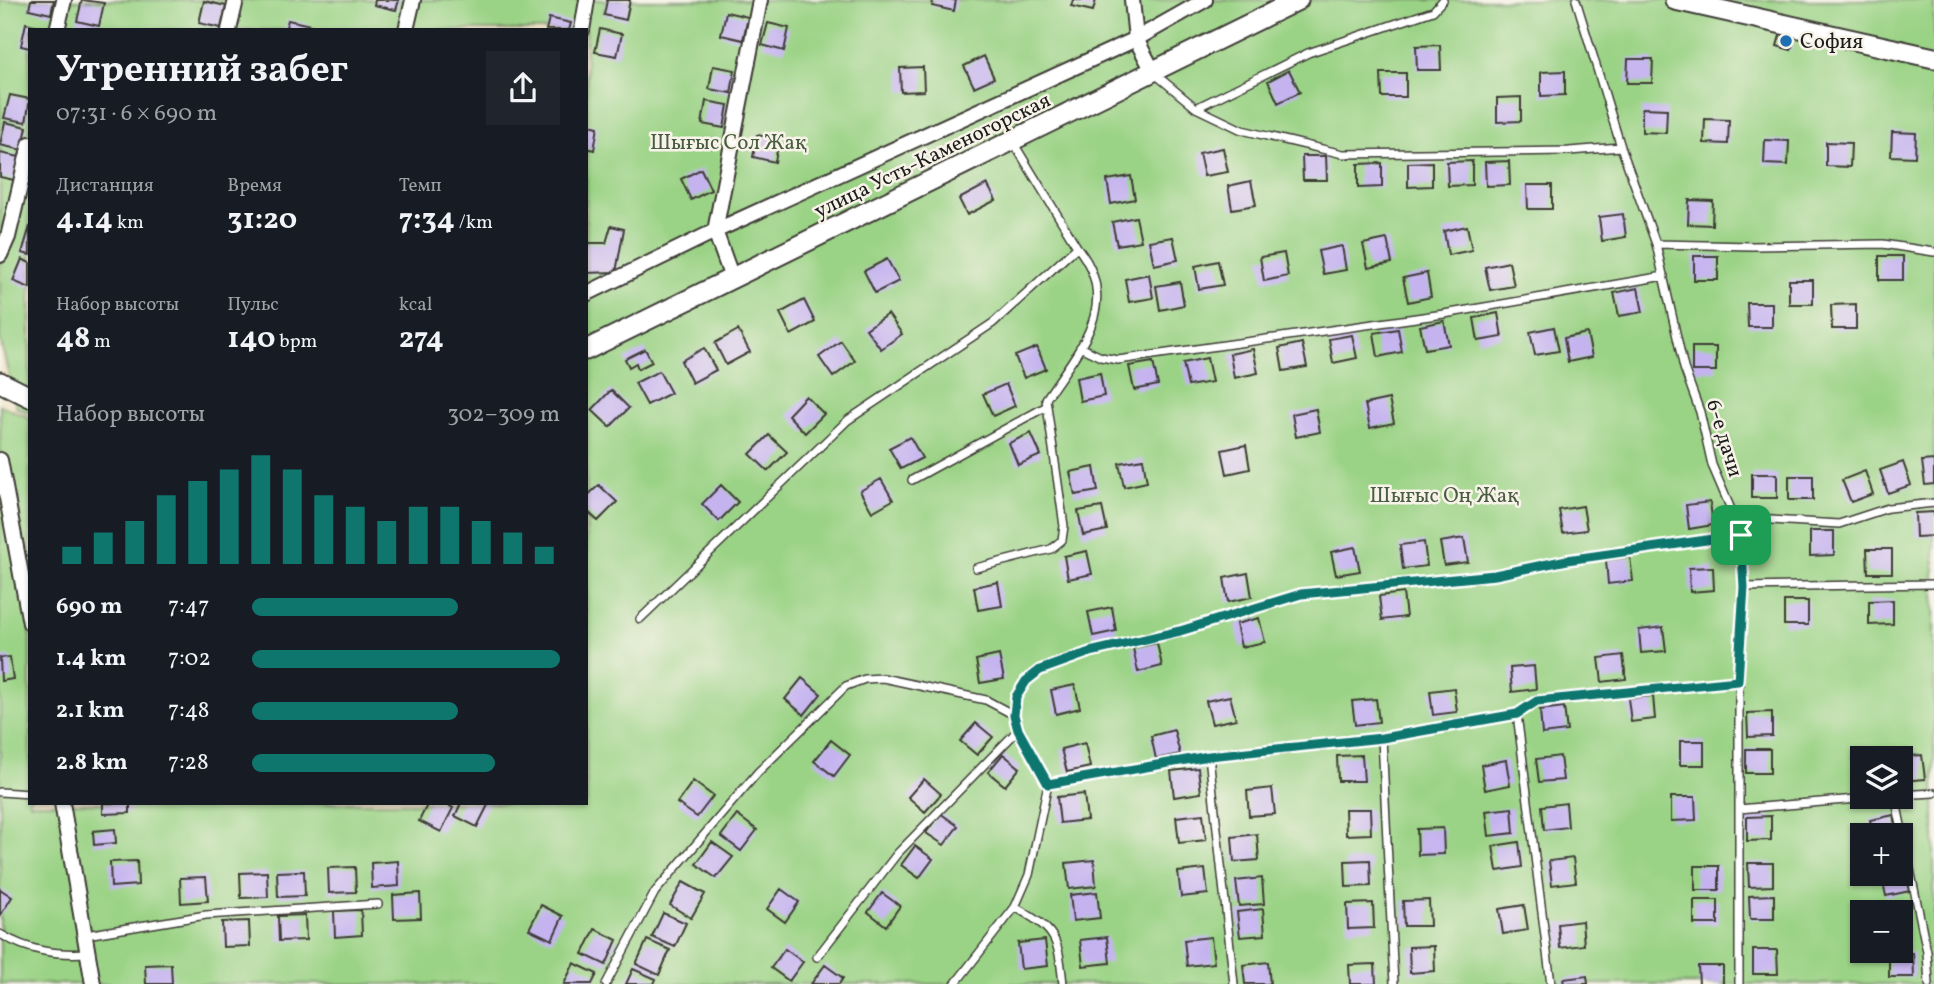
<!DOCTYPE html>
<html lang="ru">
<meta charset="utf-8">
<style>
body{margin:0;font-family:Vollkorn,serif;background:#20242c;color:#f1f3f6;height:100vh;display:flex;flex-direction:column;font-size:26px;white-space:nowrap}
*{box-sizing:border-box;margin:0}
p{font-size:23px;color:#9ea1a6}
.icon{flex:none;width:38px;height:38px;fill:none;stroke:currentColor;stroke-width:2;stroke-linecap:round;stroke-linejoin:round}
.map{position:relative;flex:1;overflow:hidden}
.sheet{position:absolute;left:28px;top:28px;width:560px;height:777px;display:flex;flex-direction:column;background:#171b24;border-radius:0px;box-shadow:0 2px 5px #0004}
.sheet>*{flex:none}
.buttons{position:absolute;left:1850px;top:746px;display:grid;gap:14px}
.buttons a{display:grid;place-items:center;width:63px;height:63px;border-radius:0px;background:#171b24;box-shadow:0 2px 5px #0004;font-size:35px}
.pin{position:absolute;display:grid;place-items:center;width:60px;height:60px;color:#fff;margin:-30px;border-radius:14px;box-shadow:0 4px 10px #0006}
.round{display:grid;place-items:center;flex:none;width:74px;height:74px;border-radius:0px;background:#20242c}
.headline{display:flex;align-items:center;justify-content:space-between;height:119px;padding:0 28px}
h1{font-size:38px;font-weight:700;line-height:52px}
.figures{display:grid;grid-template-columns:repeat(3,1fr);gap:10px;height:119px;padding:7px 28px}
.figures div{display:grid;align-content:center}
.figures b{font-size:30px;font-weight:700}
.figures small{font-size:19px;font-weight:400}
.figures p{font-size:19px}
.chart{height:196px;padding:14px 28px}
.chart p{display:flex;justify-content:space-between}
.chart svg{width:100%;height:126px;margin-top:7px;stroke:#0f766e;stroke-width:6}
ul{padding:0 28px;list-style:none;font-size:23px}
li{display:grid;grid-template-columns:112px 84px 1fr;align-items:center;height:52px}
li i{height:18px;border-radius:9px;background:#0f766e}
.map>svg:first-child{display:block}
.green{fill:#9bd386;stroke:#5c7851;stroke-width:2;fill-rule:evenodd}
.building{fill:#c5b3f0}
.lines{fill:none;stroke-linecap:round;stroke-linejoin:round}
.service-casing{stroke:#3c3a35;stroke-width:10}
.minor-casing{stroke:#3c3a35;stroke-width:18}
.tertiary-casing{stroke:#3c3a35;stroke-width:23}
.service{stroke:#fff;stroke-width:7}
.minor{stroke:#fff;stroke-width:14}
.tertiary{stroke:#fff;stroke-width:19}
.route-casing{stroke:#fff;stroke-width:14}
.route{stroke:#0f766e;stroke-width:9}
.poi-dot{fill:#1f6fb2;stroke:#f7f3e8;stroke-width:2.5}
.labels{text-anchor:middle;stroke-width:5;stroke-linejoin:round;paint-order:stroke}
.poi-label{font-size:21px;fill:#1c1c1c;stroke:#f7f3e8;text-anchor:start}
.park-label{font-size:21px;fill:#485c41;stroke:#f7f3e8}
.street-label{font-size:21px;fill:#1c1c1c;stroke:#f7f3e8}
</style>
<div class="map">
<svg width="1934" height="984" viewBox="0 0 1934 984">
<rect width="100%" height="100%" fill="#f7f3e8"/>
<filter id="ink" filterUnits="userSpaceOnUse"><feTurbulence type="fractalNoise" baseFrequency=".0143" numOctaves="2"/><feDisplacementMap in="SourceGraphic" scale="14" xChannelSelector="R" yChannelSelector="G"/><feConvolveMatrix kernelMatrix="1 2 1 2 8 2 1 2 1" color-interpolation-filters="sRGB"/></filter>
<filter id="wash" filterUnits="userSpaceOnUse"><feTurbulence type="fractalNoise" baseFrequency=".00686" numOctaves="4" result="noise"/><feDisplacementMap in="SourceGraphic" scale="28" xChannelSelector="R" yChannelSelector="G"/><feGaussianBlur stdDeviation="1.57" result="paint"/><feColorMatrix in="noise" values="0 0 0 0 0 0 0 0 0 0 0 0 0 0 0 0 0 1.4 0 .05"/><feComposite in="paint" operator="in"/></filter>
<g filter="url(#wash)">
<rect width="100%" height="100%" fill="#f0e2c5"/>
<path class="green" d="M0,0H1934V984H0V405L30,418V803H586V30H30V413L16,407L0,338ZM1862,758H1900V796H1862ZM1862,835H1900V873H1862ZM1862,912H1900V950H1862Z"/>
<g id="blocks">
<path class="building" d="M31,0H54L51,14L29,9Z
M82,0L104,3L99,26L77,21Z
M375,0H399L396,10L374,5Z
M607,0H630L626,20L604,15Z
M933,0H956L954,11L932,6Z
M1073,0H1096L1093,11L1071,6Z
M204,1L226,6L221,28L199,23Z
M726,12L748,17L743,40L721,35Z
M549,18L571,23L569,30H546Z
M288,20L310,25L308,30H285Z
M26,23L51,29L50,30H30V48L21,46Z
M768,23L789,28L784,51L762,45Z
M600,29L622,34L617,56L595,52Z
M1781,32L1795,36L1791,50L1777,46Z
M1440,45L1441,70H1417L1416,46Z
M984,56L994,78L974,87L964,66Z
M1628,59H1653L1652,83H1627Z
M713,66L735,70L731,93L709,89Z
M923,67L924,91L901,92L900,68Z
M1289,70L1300,92L1278,103L1268,81Z
M1565,71V95L1541,96V72Z
M1381,73H1406V97H1382Z
M10,95L30,99L26,122L4,118Z
M1521,97V121L1497,122V98Z
M706,101L728,105L724,128L702,124Z
M1642,108L1667,109L1666,133L1642,132Z
M1705,119L1729,120L1728,144L1704,143Z
M5,122L27,127L22,150L0,145Z
M586,124L598,127L594,150L586,148Z
M1892,132L1916,133L1915,157L1891,156Z
M757,135L779,139L775,162L753,157Z
M1765,140L1789,141L1788,165L1764,164Z
M1826,142L1851,143L1850,167L1826,166Z
M1223,148L1228,172L1204,176L1199,153Z
M0,153L20,157L14,180L0,177Z
M1302,156H1326L1327,180H1303Z
M1472,161V185L1448,186L1447,162Z
M1509,161L1510,185L1486,186L1485,162Z
M1432,162V186L1408,187V163Z
M1382,163V187L1358,188V164Z
M701,169L711,190L691,200L681,179Z
M1131,176L1135,199L1111,204L1107,180Z
M1251,181L1256,205L1232,209L1228,186Z
M987,184L996,200L967,215L959,199Z
M1527,185H1552V209H1528Z
M1689,200L1713,201L1712,225L1688,224Z
M1623,214L1626,237L1602,241L1599,217Z
M1136,217L1141,241L1117,245L1112,222Z
M30,226V255L22,253Z
M611,226L624,229L616,272L586,273V243H606Z
M1467,226L1472,250L1448,255L1444,231Z
M1173,237L1178,260L1154,265L1149,241Z
M1387,239L1392,263L1368,268L1363,244Z
M1342,246L1346,270L1323,274L1318,251Z
M1284,253L1288,276L1264,281L1260,257Z
M1694,256H1718V280H1694Z
M1879,256H1903V280H1879Z
M22,259L30,263V288L13,281Z
M887,259L899,281L875,293L864,271Z
M1218,261L1223,285L1199,289L1195,266Z
M1509,262L1514,286L1490,290L1485,267Z
M1427,273L1431,297L1408,302L1403,278Z
M1149,274L1153,298L1129,302L1125,279Z
M1789,280H1813V304H1789Z
M1180,282L1184,305L1160,310L1156,286Z
M1638,288L1643,312L1619,316L1614,293Z
M804,300L815,322L791,335L780,313Z
M1747,303H1772V327H1748Z
M1856,304V329H1832L1831,305Z
M1498,313L1502,337L1478,341L1474,318Z
M888,314L902,334L881,349L866,329Z
M1444,321L1449,345L1425,349L1420,326Z
M1554,327L1559,351L1535,355L1530,332Z
M1398,329L1402,352L1378,357L1374,333Z
M738,330L750,352L726,365L715,343Z
M1587,333L1592,357L1568,362L1564,338Z
M1352,335L1357,358L1333,363L1329,339Z
M841,341L855,361L833,377L819,357Z
M1302,343L1307,367L1283,371L1279,348Z
M1037,347L1046,369L1024,378L1015,356Z
M1692,347H1716V371H1692Z
M704,348L716,370L692,383L681,361Z
M645,349L652,362L638,369L636,363L629,367L625,359Z
M1253,349L1258,373L1234,378L1230,354Z
M1207,358L1212,382L1188,386L1183,363Z
M1153,362L1158,385L1134,390L1129,366Z
M659,371L671,393L647,405L635,383Z
M1100,373L1104,396L1080,401L1076,378Z
M1006,384L1015,406L993,416L983,394Z
M611,390L629,408L610,427L592,410Z
M806,396L824,414L805,433L788,415Z
M1389,399L1394,423L1370,428L1365,404Z
M1316,409L1320,432L1296,437L1292,414Z
M1031,433L1041,455L1018,465L1009,443Z
M769,435L787,452L768,471L750,454Z
M910,437L922,458L901,469L889,448Z
M1246,445L1250,469L1227,474L1222,450Z
M1143,459L1147,482L1124,487L1119,463Z
M1934,460V484L1925,485L1922,461Z
M1903,462L1911,485L1888,493L1880,470Z
M1094,467L1098,491L1075,495L1070,472Z
M1865,471L1873,494L1851,502L1842,480Z
M1752,474H1777V498H1752Z
M1789,476H1813V500H1789Z
M881,479L893,500L872,512L860,491Z
M599,485L617,502L598,521L586,510V497Z
M721,485L738,502L719,521L702,504Z
M1710,502L1713,525L1689,529L1686,505Z
M1583,506L1587,530L1563,533L1559,510Z
M1102,507L1107,530L1083,535L1078,511Z
M1934,512V536L1916,537L1915,513Z
M1810,531H1834V555L1810,556Z
M1464,538L1468,562L1444,565L1440,542Z
M1424,542L1427,566L1403,569L1400,545Z
M1355,547L1360,571L1336,575L1331,552Z
M1867,549H1892V573H1868Z
M1087,551L1092,574L1068,579L1064,556Z
M1630,557L1633,581L1608,584L1606,560Z
M1713,567L1714,590L1690,592L1689,568Z
M1248,573L1252,597L1228,602L1224,578Z
M998,582L1002,606L978,610L974,587Z
M1403,593L1406,617L1382,620L1379,596Z
M1893,600V624L1869,625V601Z
M1784,601H1808V625H1784Z
M1112,607L1116,631L1093,636L1088,612Z
M1259,618L1265,642L1241,647L1236,624Z
M1663,627L1666,651L1641,653L1639,630Z
M1157,643L1162,666L1138,672L1133,648Z
M999,655L1004,679L980,683L976,660Z
M1623,655L1626,679L1602,682L1599,658Z
M10,657L13,679L1,681L0,658Z
M1534,666L1536,689L1512,692L1510,668Z
M802,678L821,694L804,715L785,699Z
M1075,685L1080,708L1056,714L1051,690Z
M1454,688L1457,712L1433,715L1430,691Z
M1230,696L1236,719L1212,724L1206,701Z
M1653,696L1655,719L1631,722L1628,698Z
M1376,699L1379,722L1355,725L1352,701Z
M1564,707L1567,731L1542,734L1540,710Z
M1772,712V736L1748,737L1747,713Z
M976,723L993,737L977,755L960,741Z
M1174,730L1180,754L1156,759L1151,736Z
M831,740L850,755L834,776L814,761Z
M1680,741H1704V765H1680Z
M1085,743L1090,767L1067,772L1061,749Z
M1746,749H1770V773H1746Z
M1003,754L1020,768L1005,786L988,772Z
M1362,755L1364,781H1338L1337,756Z
M1922,755L1925,779L1901,781L1900,757Z
M1560,756L1563,780L1539,782L1536,759Z
M1506,760L1510,785L1485,790L1481,765Z
M1862,760V784L1855,785L1853,761Z
M1198,768L1201,793L1174,797L1171,771Z
M924,779L941,794L925,812L908,797Z
M693,781L713,796L697,817L677,803Z
M1272,788L1275,814L1249,816L1247,791Z
M1084,794L1087,820L1060,823L1057,797Z
M1671,797H1695L1696,820L1671,821Z
M103,803H130V813L103,814Z
M428,803H444L453,808L441,832L419,821Z
M461,803H489L477,827L455,816Z
M1566,803L1568,827L1544,830L1542,806Z
M1512,808L1514,833L1489,836L1486,811Z
M1345,809H1370L1371,834L1346,835Z
M940,813L958,826L944,845L926,833Z
M1203,814L1206,840L1179,843L1176,817Z
M737,815L757,830L741,851L721,836Z
M1894,815L1898,835H1873L1870,820Z
M1771,816V840L1747,841V817Z
M1443,828L1444,854L1418,855L1417,829Z
M115,829L116,843L94,845L93,831Z
M1257,834L1259,860L1234,862L1232,837Z
M712,842L733,857L716,878L696,864Z
M1519,842L1522,867L1497,871L1493,846Z
M915,846L933,859L919,878L901,865Z
M1573,858L1576,882L1552,885L1549,861Z
M1094,860L1096,886L1069,889L1066,863Z
M1370,860L1371,886L1346,887L1345,861Z
M137,861L138,885L111,887L110,862Z
M398,861L399,886L372,888L371,863Z
M1748,863H1773V886L1749,887Z
M1695,866H1719V890H1695Z
M355,867L356,892L329,893L328,868Z
M1905,868L1910,891L1886,896L1881,873H1900V869Z
M1205,869L1208,894L1181,897L1178,872Z
M304,871L305,896L278,897L277,872Z
M267,872L268,897L241,898L240,873Z
M206,877L208,901L181,903L180,878Z
M1262,878L1264,904L1239,906L1236,881Z
M683,882L705,894L691,918L670,905Z
M0,889L12,897L0,916Z
M781,889L799,902L785,922L767,909Z
M1097,892L1100,918L1073,921L1070,895Z
M420,893L421,918L394,919L393,895Z
M882,893L900,906L886,926L868,912Z
M1774,895V919H1750L1749,896Z
M1429,900L1430,926H1404L1403,901Z
M1694,900H1718V924H1694Z
M1373,903L1374,928L1348,929L1347,904Z
M541,905L563,916L552,940L529,929Z
M1524,905L1528,930L1503,934L1499,909Z
M1263,909L1265,935L1240,937L1237,912Z
M361,910L362,935L335,937L334,911Z
M663,913L686,923L675,947L652,937Z
M305,915L306,940L279,941L278,916Z
M249,921L250,946L223,947L222,922Z
M1582,921L1584,945L1560,948L1558,924Z
M595,929L617,940L606,965L583,954Z
M1107,937L1110,963L1083,966L1080,940Z
M1211,937L1214,963L1187,966L1184,940Z
M647,940L670,950L659,975L636,964Z
M1045,940L1048,966L1021,969L1018,943Z
M1434,946L1435,971L1410,973L1409,947Z
M785,949L803,962L789,981L771,968Z
M1753,950H1777L1778,974H1753Z
M1889,953H1913L1914,977H1889Z
M1268,962L1270,984H1245L1243,965Z
M574,963L597,974L592,984H564Z
M171,964L172,984H146L145,965Z
M1375,964L1376,984H1350L1349,965Z
M825,965L843,978L839,984H811Z
M1698,966H1723V984H1699Z
M633,969L656,979L654,984H626Z
M1587,976L1588,984H1564L1563,979Z"/>
</g>
</g>
<g filter="url(#ink)">
<use href="#blocks" fill-opacity="0" stroke="#3c3a35" stroke-width="2"/>
<g class="lines">
<g class="service-casing">
<path id="service" d="M1576,0L1621,147L1656,244L1684,368L1700,412L1712,465L1742,535L1744,587L1739,681V984
M1155,74L1196,108L1242,130L1343,154L1569,151L1621,147
M1196,108L1308,53L1433,11L1443,0
M1656,244L1752,246L1883,244L1934,252
M1080,347L1101,357L1118,360L1444,314L1664,276
M912,480L1047,406
M1736,518L1839,524L1888,508L1934,503
M976,568L1051,549L1062,540L1064,526L1046,399C1079,349 1123,304 1077,247
M1744,587L1934,584
M640,619L848,420L993,323L1077,247L1013,142
M1517,714L1551,984
M1382,738L1394,984
M1048,784L1209,756
M0,792L30,794
M1900,795L1934,793
M1895,796L1927,952L1929,984
M1739,809L1892,796
M1015,907C1057,931 1058,937 1063,984
M0,934C29,951 54,955 88,953
M86,935L206,915L378,904
M817,957L897,854L1018,730
M606,984L655,892L758,772L846,686L865,679L883,678L986,700L1014,715
M955,984L1015,907L1029,875L1048,784L1018,730L1014,715L1016,697L1026,682L1040,670L1090,652L1180,631L1301,594L1495,575L1567,560L1742,535
M1234,984L1209,756L1382,738L1517,714L1537,700L1739,681"/>
</g>
<g class="minor-casing">
<path id="minor" d="M1132,0L1136,39L1154,73
M57,30L64,0
M229,30L236,0
M406,30L413,0
M582,30L587,0
M0,255L8,237L30,144
M732,278L715,231L760,0
M586,294L715,231L1136,39L1205,0
M0,460L30,623
M62,803L93,984"/>
</g>
<g class="tertiary-casing">
<path id="tertiary" d="M1675,0L1934,58
M586,350L1298,0
M0,382L30,397"/>
</g>
<use href="#service" class="service"/>
<use href="#minor" class="minor"/>
<use href="#tertiary" class="tertiary"/>
</g>
</g>
<g class="lines" filter="url(#ink)">
<g class="route-casing">
<path id="route" d="M1741,535L1744,587L1738,681L1537,701L1517,714L1382,738L1209,756L1048,784L1018,730L1014,715L1016,697L1026,681L1040,670L1090,652L1180,631L1301,594L1495,575L1567,560Z"/>
</g>
<use href="#route" class="route"/>
</g>
<circle class="poi-dot" cx="1786" cy="41" r="7"/>
<g class="labels">
<g class="poi-label">
<text x="1800" y="48">София</text>
</g>
<g class="park-label">
<text x="728" y="149">Шығыс Сол Жақ</text>
<text x="1444" y="502">Шығыс Оң Жақ</text>
</g>
<g class="street-label">
<text transform="translate(932 155) rotate(-26)" y="7">улица Усть-Каменогорская</text>
<text transform="translate(1725 438) rotate(73)" y="7">6-е дачи</text>
</g>
</g>
</svg>
<div class="buttons">
<a><svg class="icon" aria-label="layers" viewBox="0 0 24 24"><path d="M12 4l9 5-9 5-9-5zM3 14l9 5 9-5"/></svg></a>
<a>+</a>
<a>−</a>
</div>
<div class="pin" style="left:1741px;top:535px;background:#1e9e55"><svg class="icon" aria-label="arrive" viewBox="0 0 24 24"><path d="M6 21V4h12l-3 4 3 4H6"/></svg></div>
<section class="sheet">
<div class="headline"><div><h1>Утренний забег</h1><p>07:31 · 6 × 690 m</p></div><a class="round"><svg class="icon" aria-label="share" viewBox="0 0 24 24"><path d="M12 15V3M7 8l5-5 5 5M5 13v7h14v-7"/></svg></a></div>
<div class="figures">
<div><p>Дистанция</p><b>4.14<small> km</small></b></div>
<div><p>Время</p><b>31:20</b></div>
<div><p>Темп</p><b>7:34<small> /km</small></b></div>
</div>
<div class="figures">
<div><p>Набор высоты</p><b>48<small> m</small></b></div>
<div><p>Пульс</p><b>140<small> bpm</small></b></div>
<div><p>kcal</p><b>274</b></div>
</div>
<div class="chart"><p><span>Набор высоты</span>302–309 m</p>
<svg viewBox="0 0 160 44" preserveAspectRatio="none"><path d="M5 44V38M15 44V33M25 44V29M35 44V20M45 44V15M55 44V11M65 44V6M75 44V11M85 44V20M95 44V24M105 44V29M115 44V24M125 44V24M135 44V29M145 44V33M155 44V38"/></svg>
</div>
<ul>
<li><b>690 m</b>7:47<i style="width:67%"></i></li>
<li><b>1.4 km</b>7:02<i style="width:100%"></i></li>
<li><b>2.1 km</b>7:48<i style="width:67%"></i></li>
<li><b>2.8 km</b>7:28<i style="width:79%"></i></li>
</ul>
</section>
</div>
